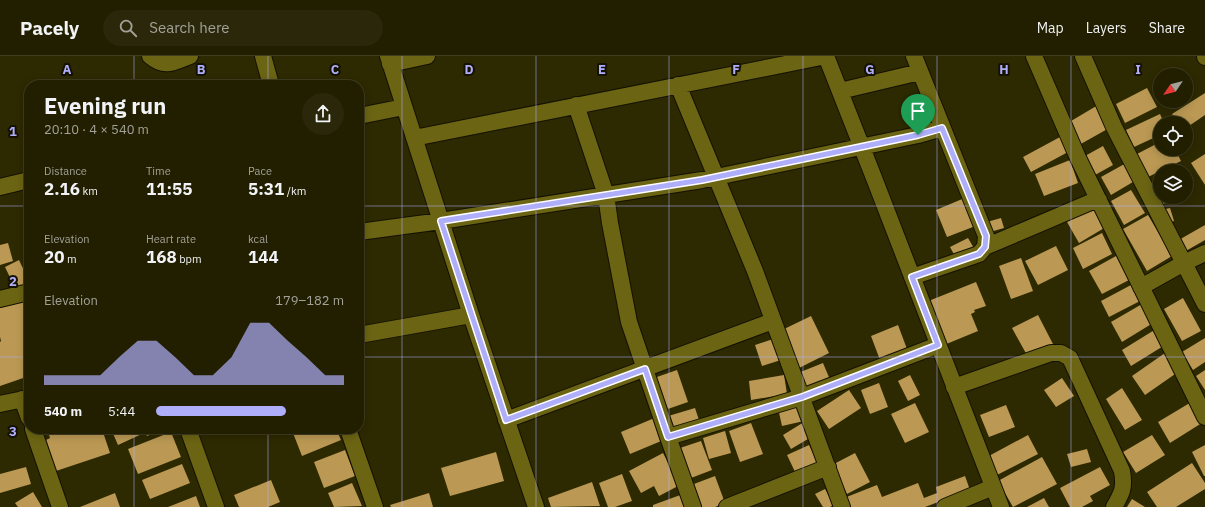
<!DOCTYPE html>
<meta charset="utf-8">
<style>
body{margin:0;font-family:"IBM Plex Sans",sans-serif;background:#2a270a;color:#f1f3f6;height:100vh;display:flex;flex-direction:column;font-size:15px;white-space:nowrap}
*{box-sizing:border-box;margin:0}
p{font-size:13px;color:#a2a299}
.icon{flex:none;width:22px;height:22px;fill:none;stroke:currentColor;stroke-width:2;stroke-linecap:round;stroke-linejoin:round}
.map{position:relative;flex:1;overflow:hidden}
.side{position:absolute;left:24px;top:24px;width:340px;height:354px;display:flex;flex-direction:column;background:#221f00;border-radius:16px;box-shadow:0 2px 10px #0003,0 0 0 1px #3f3d22}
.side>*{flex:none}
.needle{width:26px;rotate:235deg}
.buttons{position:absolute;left:1153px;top:12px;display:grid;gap:8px}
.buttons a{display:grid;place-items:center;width:40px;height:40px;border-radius:50%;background:#221f00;box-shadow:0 2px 10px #0003,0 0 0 1px #3f3d22;font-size:20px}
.pin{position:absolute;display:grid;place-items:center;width:34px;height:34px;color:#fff;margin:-41px -17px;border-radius:50% 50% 50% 0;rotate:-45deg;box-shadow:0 0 4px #0007}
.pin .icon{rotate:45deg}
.round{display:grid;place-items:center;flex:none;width:42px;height:42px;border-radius:21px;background:#2a270a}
.overview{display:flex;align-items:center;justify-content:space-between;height:68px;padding:0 20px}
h1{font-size:22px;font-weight:700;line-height:30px}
.figures{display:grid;grid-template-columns:repeat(3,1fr);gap:6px;height:68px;padding:4px 20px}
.figures div{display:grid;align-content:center}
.figures b{font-size:17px;font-weight:700}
.figures small{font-size:11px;font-weight:400}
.figures p{font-size:11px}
.chart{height:112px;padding:8px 20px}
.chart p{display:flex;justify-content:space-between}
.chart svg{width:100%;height:72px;margin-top:4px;fill:#aeaefa;opacity:.7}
ul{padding:0 20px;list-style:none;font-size:13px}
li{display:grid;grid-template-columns:64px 48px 1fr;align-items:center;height:30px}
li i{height:10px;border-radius:5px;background:#aeaefa}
header{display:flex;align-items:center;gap:24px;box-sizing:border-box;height:56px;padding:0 20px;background:#221f00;border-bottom:1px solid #3f3d22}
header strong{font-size:19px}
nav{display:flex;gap:22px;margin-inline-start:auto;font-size:14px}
.search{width:280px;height:36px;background:#2a270a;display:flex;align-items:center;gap:10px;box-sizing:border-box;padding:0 14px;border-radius:22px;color:#a2a299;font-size:15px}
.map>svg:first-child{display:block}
.building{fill:#bb9954}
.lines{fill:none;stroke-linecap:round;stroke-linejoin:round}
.street-casing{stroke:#141100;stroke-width:18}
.street{stroke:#6b6413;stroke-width:16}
.route-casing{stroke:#fff;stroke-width:8}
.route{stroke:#aeaefa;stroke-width:5}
.grid{fill:none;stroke:#aeaefa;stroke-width:1;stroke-opacity:0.55}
.grid-label{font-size:13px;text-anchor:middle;font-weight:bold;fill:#aeaefa;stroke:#141100;stroke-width:4;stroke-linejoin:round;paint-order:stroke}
</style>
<header>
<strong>Pacely</strong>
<div class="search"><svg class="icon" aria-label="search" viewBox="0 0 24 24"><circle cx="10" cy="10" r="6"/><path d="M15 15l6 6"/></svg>Search here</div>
<nav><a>Map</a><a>Layers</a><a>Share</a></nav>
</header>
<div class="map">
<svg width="1205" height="451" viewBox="0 0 1205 451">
<rect width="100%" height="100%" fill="#2d2900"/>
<path class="building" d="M1147,32L1157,51L1125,67L1116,48Z
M1205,37V59L1186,72V67H1178L1172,58Z
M1098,49L1111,71L1079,89L1066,68Z
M1160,58L1164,67H1160V79L1134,91L1126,74Z
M1060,81L1068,96L1031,116L1023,101Z
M1160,86V93H1175L1181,105L1148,121L1137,98Z
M1103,90L1113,109L1095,119L1085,100Z
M1205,98V129L1191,107Z
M1070,104L1078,127L1044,140L1035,118Z
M1128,106L1138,123L1111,139L1101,121Z
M1160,126V141H1182L1160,149L1153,129Z
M1131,134L1145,157L1124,169L1111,145Z
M967,141L978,169L947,181L936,154Z
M1094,150L1106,171L1079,187L1067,166Z
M1170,152L1174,165L1165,168L1161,154Z
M1148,159L1172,200L1147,215L1123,173Z
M1001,162L1004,172L990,176L987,166Z
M1205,169V184L1184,196L1177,185Z
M1102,177L1112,198L1083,213L1073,192Z
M968,182L975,194L957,204L950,191Z
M8,187L13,205L0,209V189Z
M1056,190L1068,214L1038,229L1025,205Z
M1116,200L1129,224L1102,238L1089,215Z
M1021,202L1033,235L1011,243L999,210Z
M19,204L29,225V227L16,234L5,211Z
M976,226L986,250L974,254L975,256L971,258L978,275L944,289L926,246Z
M1131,229L1140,245L1109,261L1101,245Z
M29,242V320L0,330V286L1,285L0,281V251Z
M1183,242L1201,275L1182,285L1164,253Z
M1142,248L1153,267L1122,286L1111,266Z
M1038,259L1053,288L1028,301L1012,272Z
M811,260L829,297L799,312L780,275Z
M898,269L907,293L880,304L871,280Z
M1156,273L1165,289L1131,310L1122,294Z
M1205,282V306L1193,314L1182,296Z
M773,283L781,304L762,310L755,289Z
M1165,297L1178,316L1145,339L1132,320Z
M823,307L831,326L806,336L798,317Z
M677,314L688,346L665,354L654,322Z
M1205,314V334L1196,320Z
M784,319L787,338L751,344L749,325Z
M910,319L920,339L908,345L898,325Z
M1062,322L1074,340L1056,351L1044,334Z
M879,327L888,351L870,358L861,334Z
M1122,332L1142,364L1125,374L1106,343Z
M849,334L861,352L829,373L817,355Z
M1193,345L1205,365L1170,387L1158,366Z
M799,347L804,365L782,370L778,352Z
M915,347L929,376L905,387L891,358Z
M1006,349L1015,371L989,381L980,359Z
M695,352L700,367L670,376L665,361Z
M657,361L666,383L630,398L621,376Z
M804,366L813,380L791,393L783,379Z
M751,367L763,398L740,406L729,375Z
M47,373H102L110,397L56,415L46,384L50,382Z
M111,373H142L144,377L118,389Z
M144,373H161V374L147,380Z
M303,373H336L341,384L302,400L293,377Z
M725,375L731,397L709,403L703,382Z
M171,376L181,401L138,418L128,393Z
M1028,379L1038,398L997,419L987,401Z
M1152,379L1165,399L1136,417L1123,396Z
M701,385L712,414L691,422L680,392Z
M809,389L819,410L797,420L787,399Z
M1205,389V420H1204L1192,396Z
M1087,393L1091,406L1071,411L1067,398Z
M345,394L355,420L324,432L314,406Z
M496,396L504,425L450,440L441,412Z
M663,397L680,429L659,440L654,430L641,437L629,415Z
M855,397L870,426L847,438L832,409Z
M1042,401L1057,428L1013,451L998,425Z
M1192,407L1205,427V433L1176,451H1157L1147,436Z
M182,408L190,427L150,443L142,424Z
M26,411L31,428L0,437V418Z
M1100,411L1110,429L1090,440L1093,445L1082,451H1070L1060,432Z
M622,418L632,445L615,451H608L599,427Z
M715,420L725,447L715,451H702L694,428Z
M965,420L970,434L925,451H848L844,442L877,429L882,441L918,427L924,442L937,437L936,431Z
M271,424L280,446L268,451H239L234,439Z
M592,426L600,450L551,451L548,442Z
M352,427L362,450L334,451L328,437Z
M825,433L834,449L830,451H823L815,438Z
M33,436L42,451H18L15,447Z
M115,437L120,451H80Z
M429,437L433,451H391L390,449Z
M683,438L687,451H653V449Z
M196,440L200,451H168Z
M1044,442L1049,451H1027Z
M1132,443L1145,451H1127Z"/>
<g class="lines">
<g class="street-casing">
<path id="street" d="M150,0C165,13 174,6 190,0
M263,0L271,29
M388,0L471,259L536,451
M826,0L874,122L1001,451
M1034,0L1078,102L1205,361
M1083,0L1114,71L1205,248
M1205,0V1
M390,8L427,0
M678,29L755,215L842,451
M840,35L920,16
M576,49L606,139L610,167L629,266L668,381L693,451
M359,60L404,51
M414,82L826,0
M0,131L29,124
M359,176L441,165L702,124L918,79L942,72
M985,191L1098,143L1099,144
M912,221L979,198L985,191L986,180L914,0
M1141,231L1184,207L1205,197
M0,243L29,236
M359,279L471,259
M954,331L1051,297H1061L1070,302L1122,415C1125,432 1122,437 1114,451
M22,343L29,362
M0,348L29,342
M506,364L773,265
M33,373L60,451
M188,373L216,451
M348,373L375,451
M668,381L802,341L938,289
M727,451L828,411
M945,451L993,431"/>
</g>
<use href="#street" class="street"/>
</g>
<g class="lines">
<g class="route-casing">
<path id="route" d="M942,72L986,180L985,191L979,198L912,221L938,289L802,341L668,381L645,313L506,364L441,165L702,124L918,79Z"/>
</g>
<use href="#route" class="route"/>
</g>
<path class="grid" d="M134,0V29M268,0V29M402,0V451M536,0V451M669,0V451M803,0V451M937,0V451M1071,0V451M0,150H29M359,150H1205M0,301H29M359,301H1205M134,373V451M268,373V451"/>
<g class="grid-label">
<text x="67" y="18">A</text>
<text x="201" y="18">B</text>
<text x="335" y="18">C</text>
<text x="469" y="18">D</text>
<text x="602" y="18">E</text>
<text x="736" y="18">F</text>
<text x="870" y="18">G</text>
<text x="1004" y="18">H</text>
<text x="1138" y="18">I</text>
<text x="13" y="80">1</text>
<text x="13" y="230">2</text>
<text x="13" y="380">3</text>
</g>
</svg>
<div class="buttons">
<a><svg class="needle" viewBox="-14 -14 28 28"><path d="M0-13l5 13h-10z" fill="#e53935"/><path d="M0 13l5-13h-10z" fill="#a2a299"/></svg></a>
<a><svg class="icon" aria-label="locate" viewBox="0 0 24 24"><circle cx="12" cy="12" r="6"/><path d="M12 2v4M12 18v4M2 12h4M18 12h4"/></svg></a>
<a><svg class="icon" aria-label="layers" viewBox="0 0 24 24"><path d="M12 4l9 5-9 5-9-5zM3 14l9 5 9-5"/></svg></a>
</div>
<div class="pin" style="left:918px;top:79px;background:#1e9e55"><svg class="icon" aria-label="arrive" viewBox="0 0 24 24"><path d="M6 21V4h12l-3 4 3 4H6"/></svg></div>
<section class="side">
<div class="overview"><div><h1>Evening run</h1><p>20:10 · 4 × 540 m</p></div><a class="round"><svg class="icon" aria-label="share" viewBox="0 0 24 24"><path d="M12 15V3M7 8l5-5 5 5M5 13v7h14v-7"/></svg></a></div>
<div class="figures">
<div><p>Distance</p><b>2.16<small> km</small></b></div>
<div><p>Time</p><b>11:55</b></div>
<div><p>Pace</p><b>5:31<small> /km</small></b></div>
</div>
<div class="figures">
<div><p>Elevation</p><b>20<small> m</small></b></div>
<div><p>Heart rate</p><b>168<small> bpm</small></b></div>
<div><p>kcal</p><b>144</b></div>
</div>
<div class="chart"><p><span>Elevation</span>179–182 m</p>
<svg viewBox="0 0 160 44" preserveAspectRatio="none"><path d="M0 44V38L10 38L20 38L30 38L40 27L50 17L60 17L70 27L80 38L90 38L100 27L110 6L120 6L130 17L140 27L150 38L160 38V44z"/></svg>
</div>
<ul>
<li><b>540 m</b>5:44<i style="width:69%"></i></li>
</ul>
</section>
</div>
